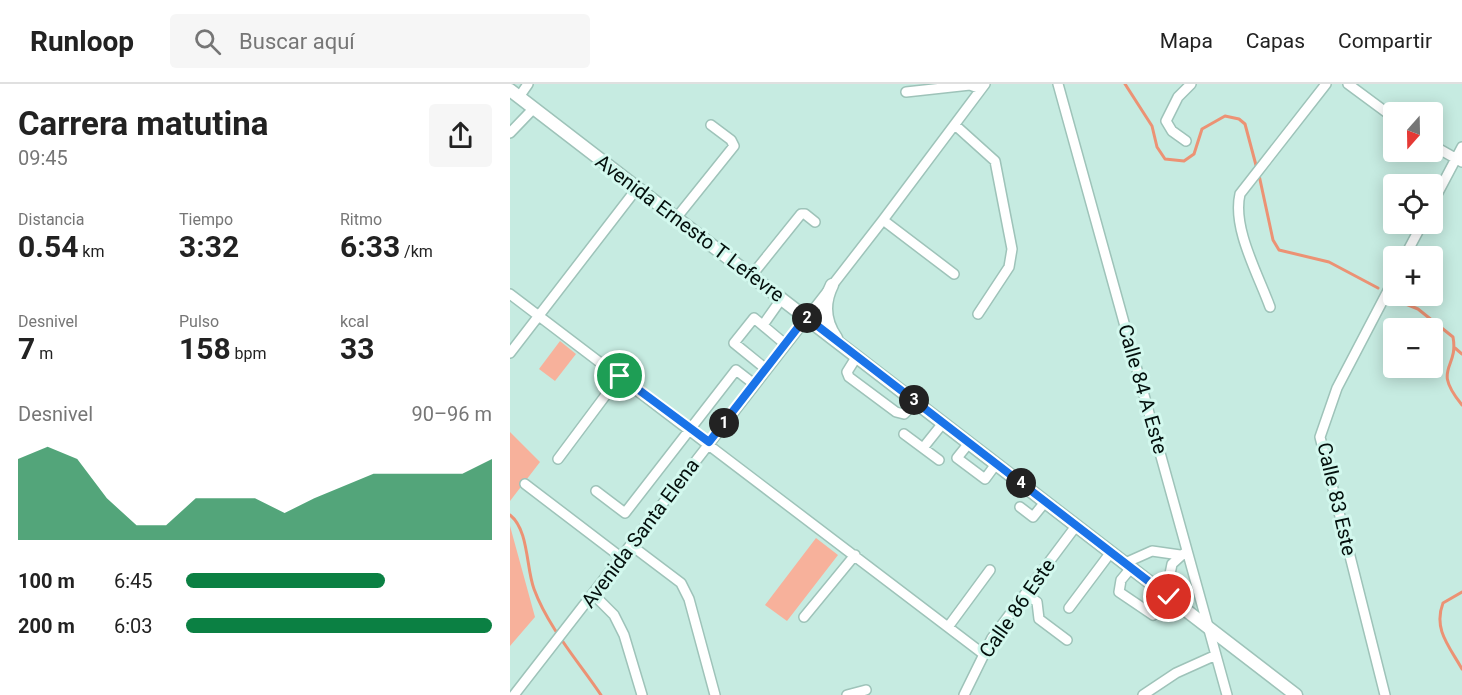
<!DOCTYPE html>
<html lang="es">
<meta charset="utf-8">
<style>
body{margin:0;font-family:Roboto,sans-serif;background:#f6f6f6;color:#222;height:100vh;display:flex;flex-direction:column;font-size:22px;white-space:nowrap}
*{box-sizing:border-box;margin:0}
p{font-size:20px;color:#767676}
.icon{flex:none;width:33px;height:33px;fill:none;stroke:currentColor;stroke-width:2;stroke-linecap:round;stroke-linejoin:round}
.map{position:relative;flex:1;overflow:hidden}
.sheet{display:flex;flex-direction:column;background:#fff;width:510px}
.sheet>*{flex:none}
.needle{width:39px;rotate:200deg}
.controls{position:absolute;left:873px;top:18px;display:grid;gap:12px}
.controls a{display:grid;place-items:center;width:60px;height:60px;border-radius:6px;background:#fff;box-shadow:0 3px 15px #0003;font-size:30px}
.pin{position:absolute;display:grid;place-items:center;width:51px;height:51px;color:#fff;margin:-26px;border:3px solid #fff;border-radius:50%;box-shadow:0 2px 6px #0007}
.km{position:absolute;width:30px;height:30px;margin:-15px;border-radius:50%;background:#222;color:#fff;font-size:16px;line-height:30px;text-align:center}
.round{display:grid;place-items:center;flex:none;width:63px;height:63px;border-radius:6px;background:#f6f6f6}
.summary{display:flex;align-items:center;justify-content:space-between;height:102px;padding:0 18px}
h1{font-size:33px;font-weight:700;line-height:45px}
.figures{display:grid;grid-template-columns:repeat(3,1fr);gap:9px;height:102px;padding:6px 18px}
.figures div{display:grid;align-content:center}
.figures b{font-size:30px;font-weight:700}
.figures small{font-size:16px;font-weight:400}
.figures p{font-size:16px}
.chart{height:168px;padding:12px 18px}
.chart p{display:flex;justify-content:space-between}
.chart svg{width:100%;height:108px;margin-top:6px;fill:#0b8043;opacity:.7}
ul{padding:0 18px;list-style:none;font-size:20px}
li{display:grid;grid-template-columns:96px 72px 1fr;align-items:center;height:45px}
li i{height:15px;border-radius:8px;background:#0b8043}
header{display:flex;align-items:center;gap:36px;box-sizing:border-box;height:84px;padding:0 30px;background:#fff;border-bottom:2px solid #e0e0e0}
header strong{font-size:28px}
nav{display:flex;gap:33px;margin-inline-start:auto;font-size:21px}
.search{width:420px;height:54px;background:#f6f6f6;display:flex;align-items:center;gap:15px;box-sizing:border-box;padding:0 21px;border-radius:6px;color:#767676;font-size:22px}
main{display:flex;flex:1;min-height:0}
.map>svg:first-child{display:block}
.green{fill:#f7b19b}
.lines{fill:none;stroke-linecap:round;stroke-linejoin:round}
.stream{stroke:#ec9274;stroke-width:3}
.minor-casing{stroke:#9ec3b9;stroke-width:12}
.major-casing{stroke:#9ec3b9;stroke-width:15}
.minor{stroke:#fff;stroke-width:9}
.major{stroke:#fff;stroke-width:12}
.route-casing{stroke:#fff;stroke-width:12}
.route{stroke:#1a73e8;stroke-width:8}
.labels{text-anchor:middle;stroke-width:6;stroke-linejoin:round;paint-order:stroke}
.street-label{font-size:20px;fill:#030f0c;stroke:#d3f8ee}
</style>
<header>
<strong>Runloop</strong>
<div class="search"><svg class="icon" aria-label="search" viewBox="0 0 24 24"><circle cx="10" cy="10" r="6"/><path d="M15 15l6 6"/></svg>Buscar aquí</div>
<nav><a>Mapa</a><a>Capas</a><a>Compartir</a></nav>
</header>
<main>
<section class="sheet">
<div class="summary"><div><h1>Carrera matutina</h1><p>09:45</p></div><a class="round"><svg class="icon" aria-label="share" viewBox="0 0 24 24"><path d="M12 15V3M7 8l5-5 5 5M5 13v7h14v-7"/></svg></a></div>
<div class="figures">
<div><p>Distancia</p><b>0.54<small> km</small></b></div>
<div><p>Tiempo</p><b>3:32</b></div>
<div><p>Ritmo</p><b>6:33<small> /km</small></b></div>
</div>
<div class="figures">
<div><p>Desnivel</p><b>7<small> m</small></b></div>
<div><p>Pulso</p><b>158<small> bpm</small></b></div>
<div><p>kcal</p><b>33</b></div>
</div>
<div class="chart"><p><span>Desnivel</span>90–96 m</p>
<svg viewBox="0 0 160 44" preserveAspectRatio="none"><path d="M0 44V11L10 6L20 11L30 27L40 38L50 38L60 27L70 27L80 27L90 33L100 27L110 22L120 17L130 17L140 17L150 17L160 11V44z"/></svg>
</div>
<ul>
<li><b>100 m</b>6:45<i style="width:65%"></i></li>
<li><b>200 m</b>6:03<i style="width:100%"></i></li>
</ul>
</section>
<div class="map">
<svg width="952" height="611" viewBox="0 0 952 611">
<rect width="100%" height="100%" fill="#c6ebe1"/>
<path class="green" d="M50,257L66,270L45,297L29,285Z
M0,348L30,378L0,417Z
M0,442L25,533L0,562Z
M306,454L328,471L277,537L255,521Z"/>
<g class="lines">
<path class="stream" d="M615,0L642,42L647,63L655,75L674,77L684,70L692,45L715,32L729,35L735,40L747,85
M749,91L763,156L769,166L819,178L868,204
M886,216L908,225L943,253C949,286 921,283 952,321
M945,264L952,270
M0,431C19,446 16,484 24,505C38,543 68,577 91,611
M952,508L933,519C923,545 939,562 952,585"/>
<g class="minor-casing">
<path id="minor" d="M548,0L717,611
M838,0L884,34
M396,8L460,1L471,5
M9,13L18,0
M445,41L485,77L502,165L499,183L468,230
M0,49L24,24
M676,57L662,47L656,37L668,13L681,0
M922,61L952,78
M922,120L952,63
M167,133L224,62L221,56L201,41
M373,136L444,190
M895,172L912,140
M242,191L291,130H295L305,138
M0,210L472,569
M760,223C748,190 722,144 730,110L816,0
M253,241L272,214
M0,269L128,103
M347,272L337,288L339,293L386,328L394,330L406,318
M256,285L224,259L244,234L275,260
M394,350L429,376
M459,359L447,374L475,395L486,380
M413,364L433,339
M48,375L110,292
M15,400L112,474
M86,407L115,429L226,286L244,300
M510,423L523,433L535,418
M122,462L171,499L179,515L205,611
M615,479L642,467L670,471
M621,484L611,496L609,508L643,531L659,513
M83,510L104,531L114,551L132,611
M516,510L527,518L529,535L557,556
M656,510L662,480L673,470
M559,524L601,468
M294,533L345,471
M438,543L480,486
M4,611L373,136L475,0
M337,611L356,606
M454,611L482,554L566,442
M633,611L666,589L706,571
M875,611L810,353L827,304L884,195"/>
</g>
<g class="major-casing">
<path id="major" d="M0,6L786,611
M322,201C313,219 314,237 326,254"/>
</g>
<use href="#minor" class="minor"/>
<use href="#major" class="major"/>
</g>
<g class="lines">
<g class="route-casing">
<path id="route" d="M110,292L199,358L296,233L659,513"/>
</g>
<use href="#route" class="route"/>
</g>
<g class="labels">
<g class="street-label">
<text transform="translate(180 144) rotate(37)" y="7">Avenida Ernesto T Lefevre</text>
<text transform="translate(633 305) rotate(74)" y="7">Calle 84 A Este</text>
<text transform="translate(827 415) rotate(77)" y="7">Calle 83 Este</text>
<text transform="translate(130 449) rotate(-53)" y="7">Avenida Santa Elena</text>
<text transform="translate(507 524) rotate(-55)" y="7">Calle 86 Este</text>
</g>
</g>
</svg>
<div class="controls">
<a><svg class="needle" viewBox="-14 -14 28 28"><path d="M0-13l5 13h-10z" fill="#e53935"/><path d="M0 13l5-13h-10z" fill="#767676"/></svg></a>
<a><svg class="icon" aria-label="locate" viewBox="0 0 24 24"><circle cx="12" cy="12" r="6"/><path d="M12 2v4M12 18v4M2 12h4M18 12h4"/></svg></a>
<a>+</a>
<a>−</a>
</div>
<div class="pin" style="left:110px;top:292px;background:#1e9e55"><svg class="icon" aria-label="arrive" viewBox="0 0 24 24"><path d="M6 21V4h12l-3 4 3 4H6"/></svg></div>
<div class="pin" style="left:659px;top:513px;background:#d93025"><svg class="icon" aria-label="check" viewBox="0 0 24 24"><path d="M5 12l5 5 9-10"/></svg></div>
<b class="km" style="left:214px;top:339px">1</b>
<b class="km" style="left:297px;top:234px">2</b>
<b class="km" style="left:404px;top:316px">3</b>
<b class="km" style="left:511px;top:399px">4</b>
</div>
</main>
